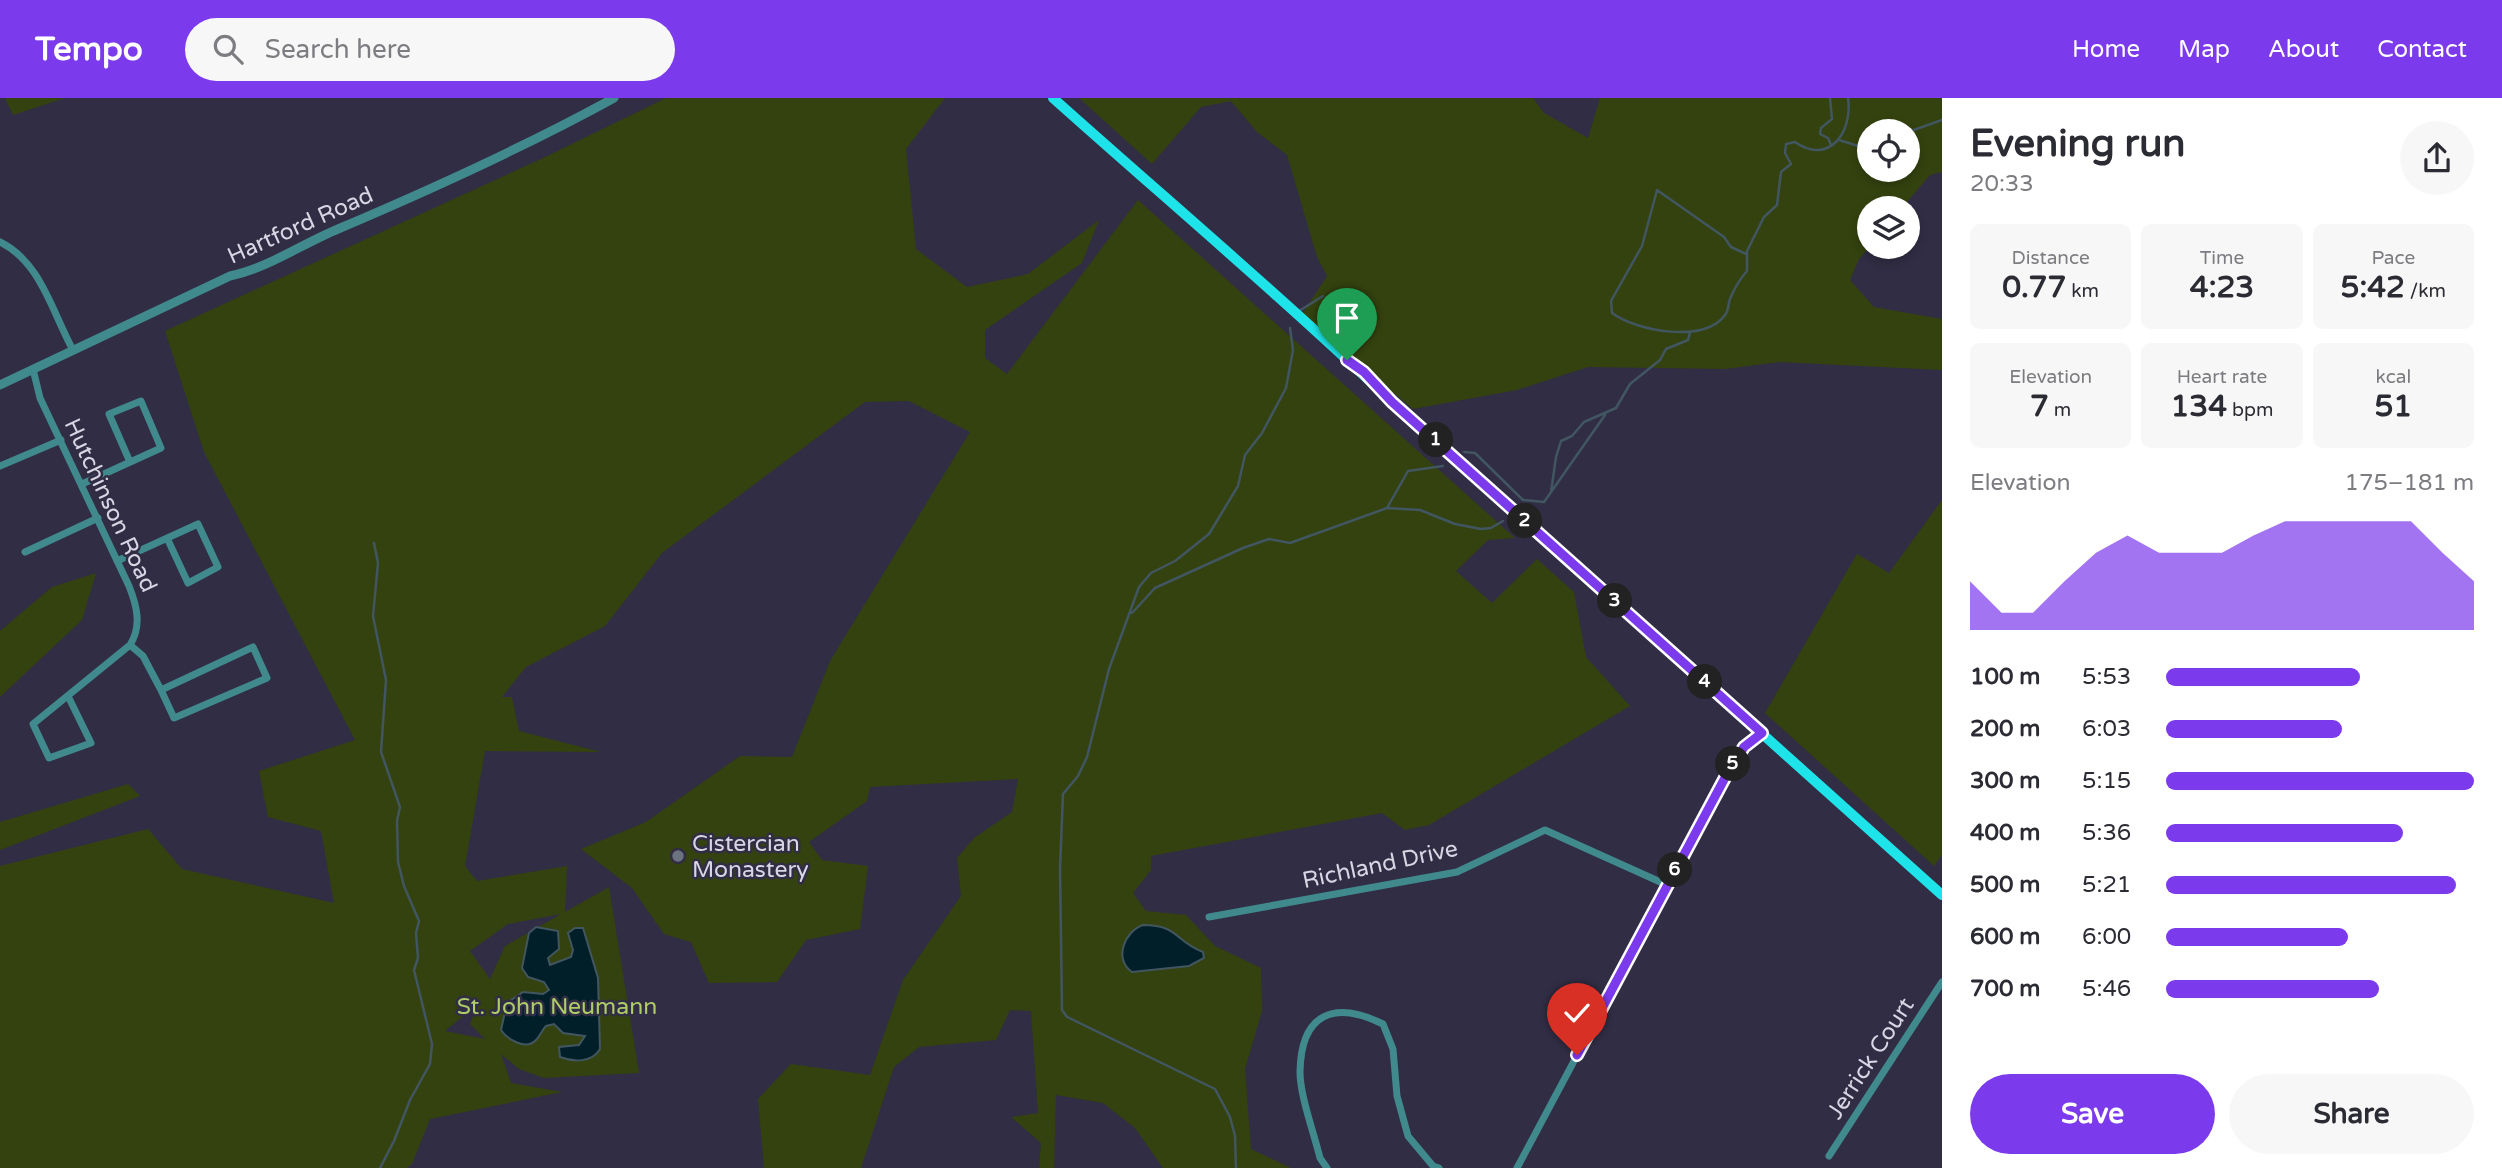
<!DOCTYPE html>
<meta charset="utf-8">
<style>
body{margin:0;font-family:"Varela Round",sans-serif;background:#f7f7f7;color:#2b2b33;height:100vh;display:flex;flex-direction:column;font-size:26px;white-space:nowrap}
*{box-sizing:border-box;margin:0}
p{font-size:23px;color:#7c7c81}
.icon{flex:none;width:38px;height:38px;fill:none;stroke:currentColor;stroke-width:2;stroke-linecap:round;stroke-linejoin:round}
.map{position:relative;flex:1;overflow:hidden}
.details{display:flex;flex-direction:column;background:#fff;width:560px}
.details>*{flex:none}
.fabs{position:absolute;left:1857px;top:21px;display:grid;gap:14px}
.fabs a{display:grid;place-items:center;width:63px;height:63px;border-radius:50%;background:#fff;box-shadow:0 4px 10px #0003;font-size:35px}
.pin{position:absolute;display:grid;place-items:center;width:60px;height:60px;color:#fff;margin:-72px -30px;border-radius:50% 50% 50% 0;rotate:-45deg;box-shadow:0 0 7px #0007}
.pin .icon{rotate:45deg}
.km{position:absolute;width:35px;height:35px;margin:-18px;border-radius:50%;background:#222;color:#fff;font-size:19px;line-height:35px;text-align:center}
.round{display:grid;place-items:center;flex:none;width:74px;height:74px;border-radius:37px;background:#f7f7f7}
.head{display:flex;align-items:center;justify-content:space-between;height:119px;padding:0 28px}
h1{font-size:38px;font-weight:800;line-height:52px}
.figures{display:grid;grid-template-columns:repeat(3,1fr);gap:10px;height:119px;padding:7px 28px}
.figures div{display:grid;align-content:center;border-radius:10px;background:#f7f7f7;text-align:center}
.figures b{font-size:30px;font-weight:800}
.figures small{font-size:19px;font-weight:400}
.figures p{font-size:19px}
.chart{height:196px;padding:14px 28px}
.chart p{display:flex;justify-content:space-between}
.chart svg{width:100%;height:126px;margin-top:7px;fill:#7c3aed;opacity:.7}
.button{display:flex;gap:14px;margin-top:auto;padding:14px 28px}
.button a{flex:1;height:80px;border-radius:42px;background:#7c3aed;color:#fff;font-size:28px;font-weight:800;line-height:80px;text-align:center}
.button a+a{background:#f7f7f7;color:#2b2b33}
ul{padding:0 28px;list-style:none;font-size:23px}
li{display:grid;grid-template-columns:112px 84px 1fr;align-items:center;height:52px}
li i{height:18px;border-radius:9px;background:#7c3aed}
header{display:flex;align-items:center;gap:42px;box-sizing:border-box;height:98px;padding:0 35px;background:#7c3aed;color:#fff}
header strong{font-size:33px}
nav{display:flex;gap:38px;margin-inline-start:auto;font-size:24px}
.search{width:490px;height:63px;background:#f7f7f7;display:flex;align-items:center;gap:18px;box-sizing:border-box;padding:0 24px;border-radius:38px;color:#7c7c81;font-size:26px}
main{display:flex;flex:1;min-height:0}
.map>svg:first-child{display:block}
.green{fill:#34420f;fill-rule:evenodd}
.water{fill:#001f28;stroke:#415661;stroke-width:2}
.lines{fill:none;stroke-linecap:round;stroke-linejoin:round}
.stream{stroke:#415661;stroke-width:2.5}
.minor{stroke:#408a8d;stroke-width:7}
.tertiary{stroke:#408a8d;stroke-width:9}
.primary{stroke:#1ee4ea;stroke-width:10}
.route-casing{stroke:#fff;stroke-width:14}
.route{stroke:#7c3aed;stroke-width:9}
.worship-dot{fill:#6b7280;stroke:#312d44;stroke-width:2.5}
.labels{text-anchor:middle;stroke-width:5;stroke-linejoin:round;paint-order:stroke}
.street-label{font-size:23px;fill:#d8d6e5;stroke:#312d44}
.poi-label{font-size:23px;fill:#d8d6e5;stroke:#312d44;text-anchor:start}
.park-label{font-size:23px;fill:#aecc67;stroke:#312d44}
</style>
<header>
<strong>Tempo</strong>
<div class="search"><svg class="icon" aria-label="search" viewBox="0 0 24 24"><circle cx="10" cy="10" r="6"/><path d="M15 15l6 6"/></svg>Search here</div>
<nav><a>Home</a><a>Map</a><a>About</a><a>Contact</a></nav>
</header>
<main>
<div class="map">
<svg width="1942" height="1070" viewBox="0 0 1942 1070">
<rect width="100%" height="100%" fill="#312d44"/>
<path class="green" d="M5,0H65L13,17Z
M666,0H945L906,51L916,151L967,189L1028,176L1099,122L1082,165L985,232V260L1007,276L1138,102L1515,440L1488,442L1456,473L1492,505L1537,461L1574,494L1586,559L1630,608L1429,727L1405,732L1382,715L1151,758V772L1133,795L1146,813L1186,817L1215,848L1261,870L1262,913L1245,971L1251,1051L1291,1070H1163L1135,1030L1103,1005L1056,997L1054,1070H1039L1041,1045L1011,1019L1038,1015L1031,913L1010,912L996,942L919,949L894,969L861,1070H764L758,1001L791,966L870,977L903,882L961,798L957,760L974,740L1012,714L1018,681L870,689L867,703L809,744L822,762L868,768L860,831L806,842L777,884L709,885L691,844L664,836L632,790L581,751L646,724L740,658L792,659L830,563L970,334L909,303L865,304L662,455L605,528L526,569L502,599H512L519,633L601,654L485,653L465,768L477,783L567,768L565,814L609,789L639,975L544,980L519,971L501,956L511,985L562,994L430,1021L412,1066L407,1070H0V768L148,731L182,771L334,805L321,733L268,719L259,673L355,642L204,354L165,233L541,61ZM561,816L505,848L490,881L470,853L508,826ZM479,905L470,926L485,941L445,933Z
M1079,0H1533L1544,15L1588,40L1600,0H1942V74L1930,77L1902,110H1869L1870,149L1859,161L1850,182L1874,209L1942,221V272L1779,264L1726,271L1588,269L1517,292L1413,311L1301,218L1327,178L1317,159L1287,57L1257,34L1231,3L1201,9L1152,66ZM1869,33H1908V72H1869Z
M1942,402V757L1934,768L1765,615L1857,456L1889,475Z
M96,475L82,522L0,599V533L52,489Z
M128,686L140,698L0,752V724Z"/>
<path class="water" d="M1143,827C1179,827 1174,843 1203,854L1204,860L1189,868L1132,874C1113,861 1125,833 1143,827Z
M536,829L558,833L559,851L548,860L550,867L571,859L573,852L568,835L575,830H583L598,880L600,951C592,965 573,964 560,959L559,949L579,947L585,938L563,935L554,926L546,928C542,932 540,938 536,942C526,953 507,941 501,932L507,905L523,894L543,896L549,892L544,884L528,879L522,870L529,835Z"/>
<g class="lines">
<path class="stream" d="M1830,0L1832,21L1821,30L1820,36L1828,40L1831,47
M1908,34L1942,22
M1839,42L1858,48H1869
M1746,156L1731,149L1724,139L1657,92L1642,148L1611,203L1612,215C1636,233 1705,246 1725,217C1729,212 1728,206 1730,201C1734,191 1739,182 1747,173V153L1764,119L1777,107L1781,74L1791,66L1785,55L1786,46L1795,44C1829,68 1853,34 1848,0
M1299,213L1323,198
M1464,354L1475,355L1523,402L1544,404L1605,317
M1551,394L1556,359L1561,343L1572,338L1584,324L1616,310L1630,286L1660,262L1666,251L1688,242L1690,235
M1387,410L1408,373L1443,368
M374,445L378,465L373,518L386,582L381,654L400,709L397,723L398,764L404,788L419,823L416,835L418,860L414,872L432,946L430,966L410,1002L394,1043L380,1070
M1132,515L1155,490L1243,450L1269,441L1290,445L1387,410L1420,412L1455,426L1481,431L1491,430L1503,423
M1236,1070L1235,1038L1230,1019L1215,991L1067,919L1062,912L1060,770L1063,696L1078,678L1087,659L1109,571L1139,489L1151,475L1175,463L1209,436L1238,388L1245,357L1262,335L1286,290L1293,252L1290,230"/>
<path class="minor" d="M0,144C41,164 52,214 73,252
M33,271L40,300L129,488C137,508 142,528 130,547L33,626L49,660L91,645L68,598
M0,368L61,342
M82,386L161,350L141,303L109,316L130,364
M25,454L98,420
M117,463L198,426L218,469L188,485L167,440
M130,547L143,558L161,592
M253,549L267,580L174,620L161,592Z
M1209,819L1457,774L1545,732L1667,787
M1829,1058L1942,884
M1327,1070L1320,1060C1314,1035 1300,998 1300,974C1301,915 1334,902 1383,926L1393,951L1397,998L1408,1038L1433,1068L1439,1070
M1517,1070L1727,676L1744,649L1762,635"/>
<path class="tertiary" d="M0,287L230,178C268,170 302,146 338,131C432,91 525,49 614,0"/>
<path class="primary" d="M1053,0C1166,101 1283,200 1392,304L1942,797"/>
</g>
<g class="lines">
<g class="route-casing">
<path id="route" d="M1347,262L1364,274L1392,304L1762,635L1744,649L1727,676L1577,957"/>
</g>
<use href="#route" class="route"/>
</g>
<circle class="worship-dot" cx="678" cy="758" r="7"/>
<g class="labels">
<g class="street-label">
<text transform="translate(300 127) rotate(-24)" y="8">Hartford Road</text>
<text transform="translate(111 407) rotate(65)" y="8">Hutchinson Road</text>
<text transform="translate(1380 766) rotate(-12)" y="8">Richland Drive</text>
<text transform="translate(1870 960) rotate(-57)" y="8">Jerrick Court</text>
</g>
<g class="poi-label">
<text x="692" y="753">Cistercian<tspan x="692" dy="26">Monastery</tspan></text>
</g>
<g class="park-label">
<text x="557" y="916">St. John Neumann</text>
</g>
</g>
</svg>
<div class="fabs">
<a><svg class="icon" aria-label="locate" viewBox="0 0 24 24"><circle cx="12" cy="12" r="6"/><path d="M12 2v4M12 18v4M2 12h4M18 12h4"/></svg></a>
<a><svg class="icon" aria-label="layers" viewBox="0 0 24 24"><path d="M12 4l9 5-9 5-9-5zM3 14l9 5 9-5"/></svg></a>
</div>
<div class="pin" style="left:1347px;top:262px;background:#1e9e55"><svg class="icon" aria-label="arrive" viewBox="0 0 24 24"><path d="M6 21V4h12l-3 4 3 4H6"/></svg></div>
<div class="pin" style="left:1577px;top:957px;background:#d93025"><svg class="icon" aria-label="check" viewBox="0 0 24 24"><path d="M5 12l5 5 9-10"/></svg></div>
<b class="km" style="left:1436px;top:342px">1</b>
<b class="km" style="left:1525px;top:423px">2</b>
<b class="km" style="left:1615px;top:503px">3</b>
<b class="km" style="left:1705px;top:584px">4</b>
<b class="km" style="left:1733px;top:666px">5</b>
<b class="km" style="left:1675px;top:772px">6</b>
</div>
<section class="details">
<div class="head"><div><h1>Evening run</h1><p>20:33</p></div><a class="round"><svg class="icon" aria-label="share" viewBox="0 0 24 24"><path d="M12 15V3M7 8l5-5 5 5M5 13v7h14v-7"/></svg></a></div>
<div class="figures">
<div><p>Distance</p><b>0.77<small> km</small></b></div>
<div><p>Time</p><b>4:23</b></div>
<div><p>Pace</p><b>5:42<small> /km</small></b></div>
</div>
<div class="figures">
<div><p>Elevation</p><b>7<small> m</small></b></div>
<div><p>Heart rate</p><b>134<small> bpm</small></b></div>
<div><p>kcal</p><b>51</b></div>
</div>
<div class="chart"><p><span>Elevation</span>175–181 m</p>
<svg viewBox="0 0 160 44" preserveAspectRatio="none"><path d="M0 44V27L10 38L20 38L30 27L40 17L50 11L60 17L70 17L80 17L90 11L100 6L110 6L120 6L130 6L140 6L150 17L160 27V44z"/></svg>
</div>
<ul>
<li><b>100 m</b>5:53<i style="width:63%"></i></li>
<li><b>200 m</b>6:03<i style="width:57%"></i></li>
<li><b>300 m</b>5:15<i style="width:100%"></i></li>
<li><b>400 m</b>5:36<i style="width:77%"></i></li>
<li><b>500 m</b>5:21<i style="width:94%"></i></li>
<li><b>600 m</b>6:00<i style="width:59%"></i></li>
<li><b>700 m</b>5:46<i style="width:69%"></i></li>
</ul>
<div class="button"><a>Save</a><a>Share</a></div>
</section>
</main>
